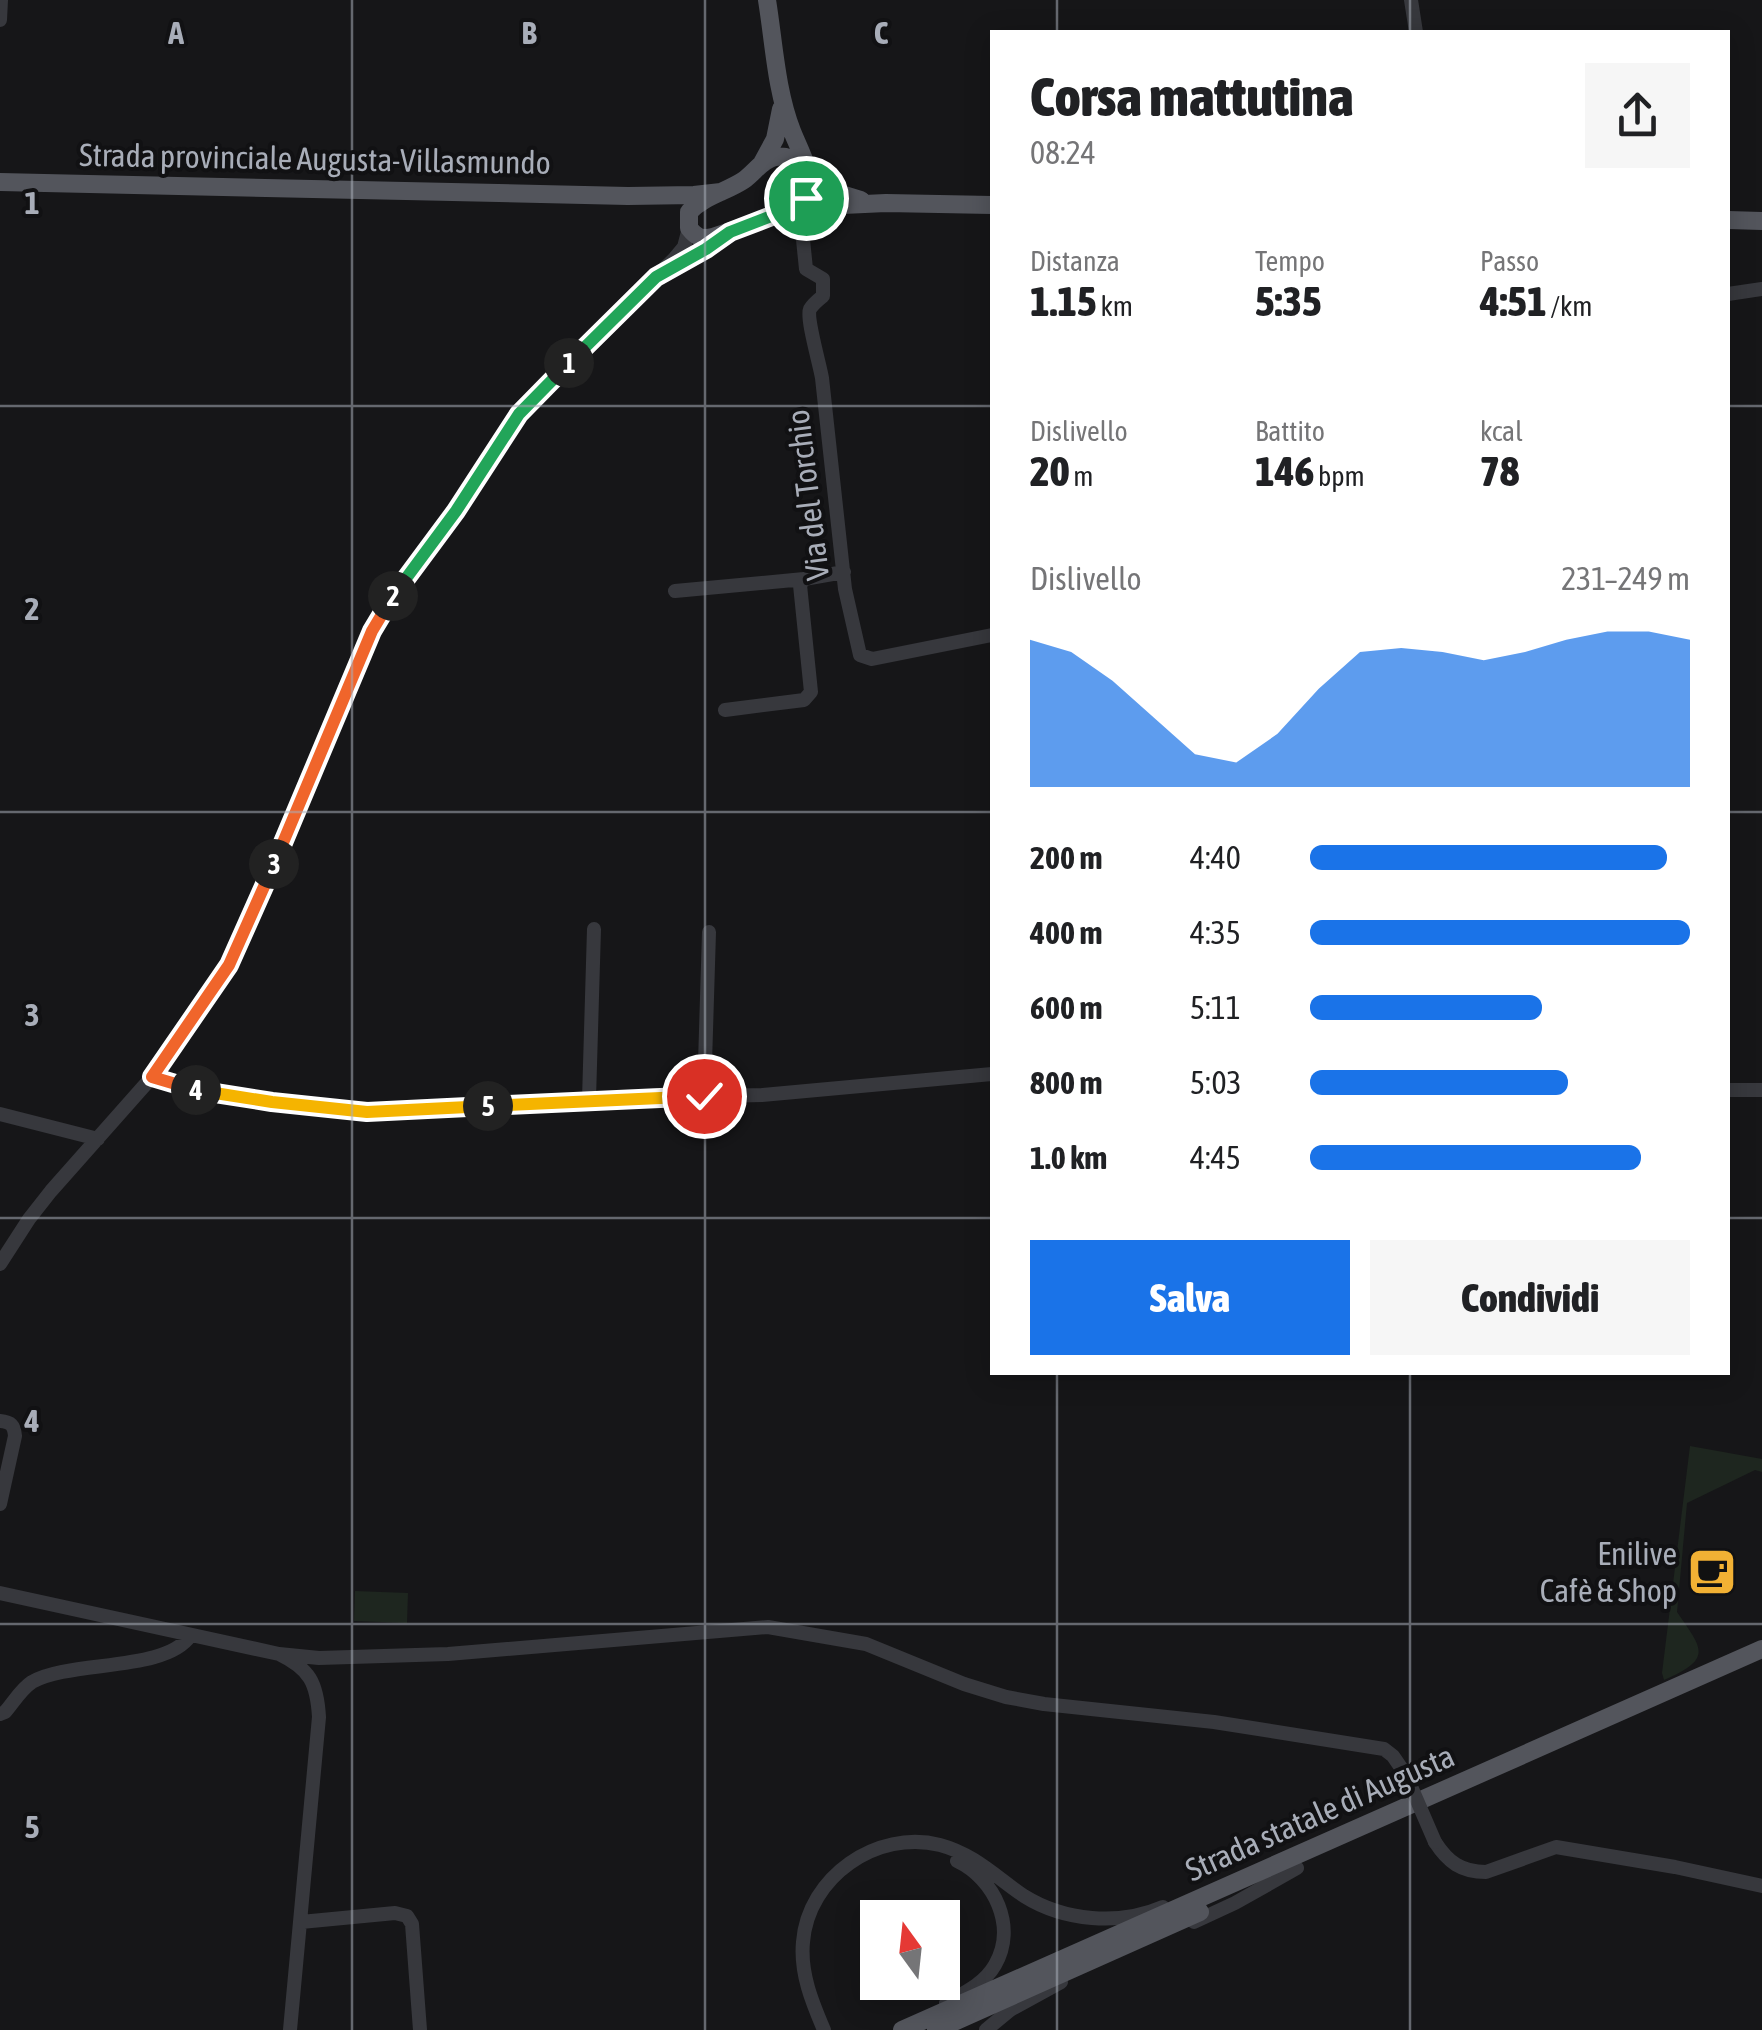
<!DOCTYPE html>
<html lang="it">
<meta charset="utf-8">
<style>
body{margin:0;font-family:"Asap Condensed",sans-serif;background:#f6f6f6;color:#202124;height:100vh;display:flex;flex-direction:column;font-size:38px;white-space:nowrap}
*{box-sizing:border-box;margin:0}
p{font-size:32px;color:#757577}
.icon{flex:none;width:55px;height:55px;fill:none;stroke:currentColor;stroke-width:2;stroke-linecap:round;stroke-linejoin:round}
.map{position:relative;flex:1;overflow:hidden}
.drawer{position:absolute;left:990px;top:30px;width:740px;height:1345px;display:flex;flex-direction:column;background:#fff;border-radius:0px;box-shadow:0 5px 25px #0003}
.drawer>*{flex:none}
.needle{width:65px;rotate:345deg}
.tools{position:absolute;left:860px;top:1900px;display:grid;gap:20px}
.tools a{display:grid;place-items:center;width:100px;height:100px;border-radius:0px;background:#fff;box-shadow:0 5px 25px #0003;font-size:50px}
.pin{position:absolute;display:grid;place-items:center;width:85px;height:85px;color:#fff;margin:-42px;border:5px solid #fff;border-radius:50%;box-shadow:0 2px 10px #0007}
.km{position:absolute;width:50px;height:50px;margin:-25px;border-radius:50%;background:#222;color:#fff;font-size:28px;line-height:50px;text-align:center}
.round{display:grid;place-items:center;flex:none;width:105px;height:105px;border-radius:0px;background:#f6f6f6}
.headline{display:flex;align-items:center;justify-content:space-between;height:170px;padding:0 40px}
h1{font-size:55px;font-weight:800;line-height:75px}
.metrics{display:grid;grid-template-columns:repeat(3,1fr);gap:15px;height:170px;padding:10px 40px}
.metrics div{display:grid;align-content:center}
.metrics b{font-size:42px;font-weight:800}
.metrics small{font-size:28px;font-weight:400}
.metrics p{font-size:28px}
.chart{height:280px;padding:20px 40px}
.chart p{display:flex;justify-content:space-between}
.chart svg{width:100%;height:180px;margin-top:10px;fill:#1a73e8;opacity:.7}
.action{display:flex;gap:20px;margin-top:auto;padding:20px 40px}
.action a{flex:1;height:115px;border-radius:0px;background:#1a73e8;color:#fff;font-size:40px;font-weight:800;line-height:115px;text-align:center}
.action a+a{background:#f6f6f6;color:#202124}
ul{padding:0 40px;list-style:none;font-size:32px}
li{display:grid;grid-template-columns:160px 120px 1fr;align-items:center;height:75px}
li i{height:25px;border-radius:12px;background:#1a73e8}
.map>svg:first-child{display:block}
.green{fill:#1e261f}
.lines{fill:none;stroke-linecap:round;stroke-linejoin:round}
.minor{stroke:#37383d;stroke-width:14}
.major{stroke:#53555c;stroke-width:18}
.minor-bridge{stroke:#37383d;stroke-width:14}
.split-1-casing{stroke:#fff;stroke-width:20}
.split-2-casing{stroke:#fff;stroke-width:20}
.split-3-casing{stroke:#fff;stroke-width:20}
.split-4-casing{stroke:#fff;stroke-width:20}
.split-5-casing{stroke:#fff;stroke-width:20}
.split-6-casing{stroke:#fff;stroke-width:20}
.split-1{stroke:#22a559;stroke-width:12}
.split-2{stroke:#22a559;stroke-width:12}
.split-3{stroke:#f0652b;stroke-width:12}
.split-4{stroke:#f0652b;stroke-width:12}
.split-5{stroke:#f5b400;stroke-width:12}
.split-6{stroke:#f5b400;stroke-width:12}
.grid{fill:none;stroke:#a8adb8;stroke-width:2.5;stroke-opacity:0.55}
.labels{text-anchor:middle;stroke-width:8;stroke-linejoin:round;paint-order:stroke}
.street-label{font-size:32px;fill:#a8adb8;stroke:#111113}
.poi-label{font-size:32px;fill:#a8adb8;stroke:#111113;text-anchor:end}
.grid-label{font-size:32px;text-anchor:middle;font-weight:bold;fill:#a8adb8;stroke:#111113;stroke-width:8;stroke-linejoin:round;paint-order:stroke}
</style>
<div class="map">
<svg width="1762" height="2030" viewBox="0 0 1762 2030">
<rect width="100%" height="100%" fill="#161618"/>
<path class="green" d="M1690,1446L1762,1459V1472L1755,1470L1687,1503L1677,1612C1702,1649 1714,1658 1664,1680L1662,1673Z
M355,1591L408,1593L407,1623L354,1621Z"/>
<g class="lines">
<path class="minor" d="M1411,0L1416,32
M0,20L1,0
M800,210L806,269L823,279V296C818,300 813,304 810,309C806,318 820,365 822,378L845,589L860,655L872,659L992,635
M669,269L706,249L724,236
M1728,294L1762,289
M675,591L804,579
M725,710L804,700L811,692L800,585L804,579L844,572
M152,1077L198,1091L272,1102L367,1112L589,1099L762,1095L992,1074
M1728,1090H1762
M704,1096L709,932
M589,1099L594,929
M0,1114L98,1139
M0,1264L29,1219L51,1191L152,1077L229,965L260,898L372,631C396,587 428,550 457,509C484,471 506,429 537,394L674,259L684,247L689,228
M0,1421C11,1422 14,1425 15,1436L0,1504
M0,1593L279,1654C310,1669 317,1683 319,1717L290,2030
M279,1654L319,1658L448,1654L768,1627L866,1644L964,1684L1006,1697L1044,1704L1214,1722L1384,1749L1393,1756L1406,1775
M0,1714L5,1712C13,1703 21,1689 32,1682C70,1660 165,1672 190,1636
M1435,1842C1448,1862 1461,1872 1486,1872L1556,1847L1675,1867L1762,1886
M301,1922L395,1913L407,1916L412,1924L420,2030
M1194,1922L1235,1903L1297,1868
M946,2003C964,1993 984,1984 995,1965C1017,1927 995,1879 957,1861
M824,2030C812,2002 800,1973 803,1942C808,1877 877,1829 940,1845C974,1854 996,1877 1024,1896C1064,1921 1119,1926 1163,1907
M986,2030L1010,2010L1061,1982"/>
<path class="major" d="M767,0C774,43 776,90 792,131C798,147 818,182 807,197C798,209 731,231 713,237C702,240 696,237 689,228V212C704,196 726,192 744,180C755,172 762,160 775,157C787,155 795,160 805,166
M762,163L775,139L781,109
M808,170L835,192L861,200
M0,182L628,196L694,195L721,192
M792,211L843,205L886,203L992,205
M1728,220L1762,221
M902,2030L1762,1649
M936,2030L1200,1912"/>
<path class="minor-bridge" d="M1406,1775L1435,1842"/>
</g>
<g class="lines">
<g class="split-1-casing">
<path id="split-1" d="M569,363L656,277L706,249L730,232L782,212L806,198"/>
</g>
<g class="split-2-casing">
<path id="split-2" d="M393,596L456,511L519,414L569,363"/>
</g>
<g class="split-3-casing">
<path id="split-3" d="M274,864L372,631L393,596"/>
</g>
<g class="split-4-casing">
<path id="split-4" d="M196,1090L152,1077L229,965L274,864"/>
</g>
<g class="split-5-casing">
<path id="split-5" d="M196,1090L272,1102L367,1112L488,1106"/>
</g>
<g class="split-6-casing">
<path id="split-6" d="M488,1106L704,1096"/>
</g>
<use href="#split-1" class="split-1"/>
<use href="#split-2" class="split-2"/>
<use href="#split-3" class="split-3"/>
<use href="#split-4" class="split-4"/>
<use href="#split-5" class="split-5"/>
<use href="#split-6" class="split-6"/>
</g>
<path class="grid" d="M352,0V2030M705,0V2030M1057,0V32M1410,0V32M0,406H992M1728,406H1762M0,812H992M1728,812H1762M0,1218H992M1728,1218H1762M1057,1372V2030M1410,1372V2030M0,1624H1762"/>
<defs>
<g id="cafe-square" transform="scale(2.5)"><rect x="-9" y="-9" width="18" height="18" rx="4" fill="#f2b134" stroke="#111113"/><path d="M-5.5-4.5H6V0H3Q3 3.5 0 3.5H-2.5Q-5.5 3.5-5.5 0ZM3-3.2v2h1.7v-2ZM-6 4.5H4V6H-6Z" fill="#111"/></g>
</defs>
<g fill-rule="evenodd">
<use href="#cafe-square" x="1712" y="1572"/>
</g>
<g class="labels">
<g class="street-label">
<text transform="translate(315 159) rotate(1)" y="11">Strada provinciale Augusta-Villasmundo</text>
<text transform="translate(808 495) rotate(-97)" y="11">Via del Torchio</text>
<text transform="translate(1320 1813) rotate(-24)" y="11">Strada statale di Augusta</text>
</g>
<g class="poi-label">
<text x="1677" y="1565">Enilive<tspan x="1677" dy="37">Cafè &amp; Shop</tspan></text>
</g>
</g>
<g class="grid-label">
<text x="176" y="44">A</text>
<text x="529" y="44">B</text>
<text x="881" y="44">C</text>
<text x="32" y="214">1</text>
<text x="32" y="620">2</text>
<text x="32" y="1026">3</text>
<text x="32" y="1432">4</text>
<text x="32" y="1838">5</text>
</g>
</svg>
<div class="tools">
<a><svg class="needle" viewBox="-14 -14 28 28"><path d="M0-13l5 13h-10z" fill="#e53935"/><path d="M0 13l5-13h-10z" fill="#757577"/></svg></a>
</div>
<div class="pin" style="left:806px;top:198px;background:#1e9e55"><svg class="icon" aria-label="arrive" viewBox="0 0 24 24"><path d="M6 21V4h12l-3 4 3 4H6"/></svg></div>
<div class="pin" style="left:704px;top:1096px;background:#d93025"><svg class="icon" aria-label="check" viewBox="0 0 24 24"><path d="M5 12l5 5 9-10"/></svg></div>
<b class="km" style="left:569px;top:363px">1</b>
<b class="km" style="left:393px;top:596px">2</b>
<b class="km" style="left:274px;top:864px">3</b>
<b class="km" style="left:196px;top:1090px">4</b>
<b class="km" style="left:488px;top:1106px">5</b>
<section class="drawer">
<div class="headline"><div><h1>Corsa mattutina</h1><p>08:24</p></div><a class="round"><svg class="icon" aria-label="share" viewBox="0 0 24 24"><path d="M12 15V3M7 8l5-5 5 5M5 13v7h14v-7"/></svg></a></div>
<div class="metrics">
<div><p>Distanza</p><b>1.15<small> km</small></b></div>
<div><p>Tempo</p><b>5:35</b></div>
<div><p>Passo</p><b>4:51<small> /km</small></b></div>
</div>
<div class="metrics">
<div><p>Dislivello</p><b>20<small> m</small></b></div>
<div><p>Battito</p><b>146<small> bpm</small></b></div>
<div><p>kcal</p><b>78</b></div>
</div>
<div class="chart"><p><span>Dislivello</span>231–249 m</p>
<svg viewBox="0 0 160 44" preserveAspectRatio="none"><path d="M0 44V8L10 11L20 18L30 27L40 36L50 38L60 31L70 20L80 11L90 10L100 11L110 13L120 11L130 8L140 6L150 6L160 8V44z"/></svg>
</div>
<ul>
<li><b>200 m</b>4:40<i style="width:94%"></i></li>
<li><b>400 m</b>4:35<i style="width:100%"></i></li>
<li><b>600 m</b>5:11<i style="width:61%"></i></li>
<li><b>800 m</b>5:03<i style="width:68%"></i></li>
<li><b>1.0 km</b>4:45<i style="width:87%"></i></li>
</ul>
<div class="action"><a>Salva</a><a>Condividi</a></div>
</section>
</div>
